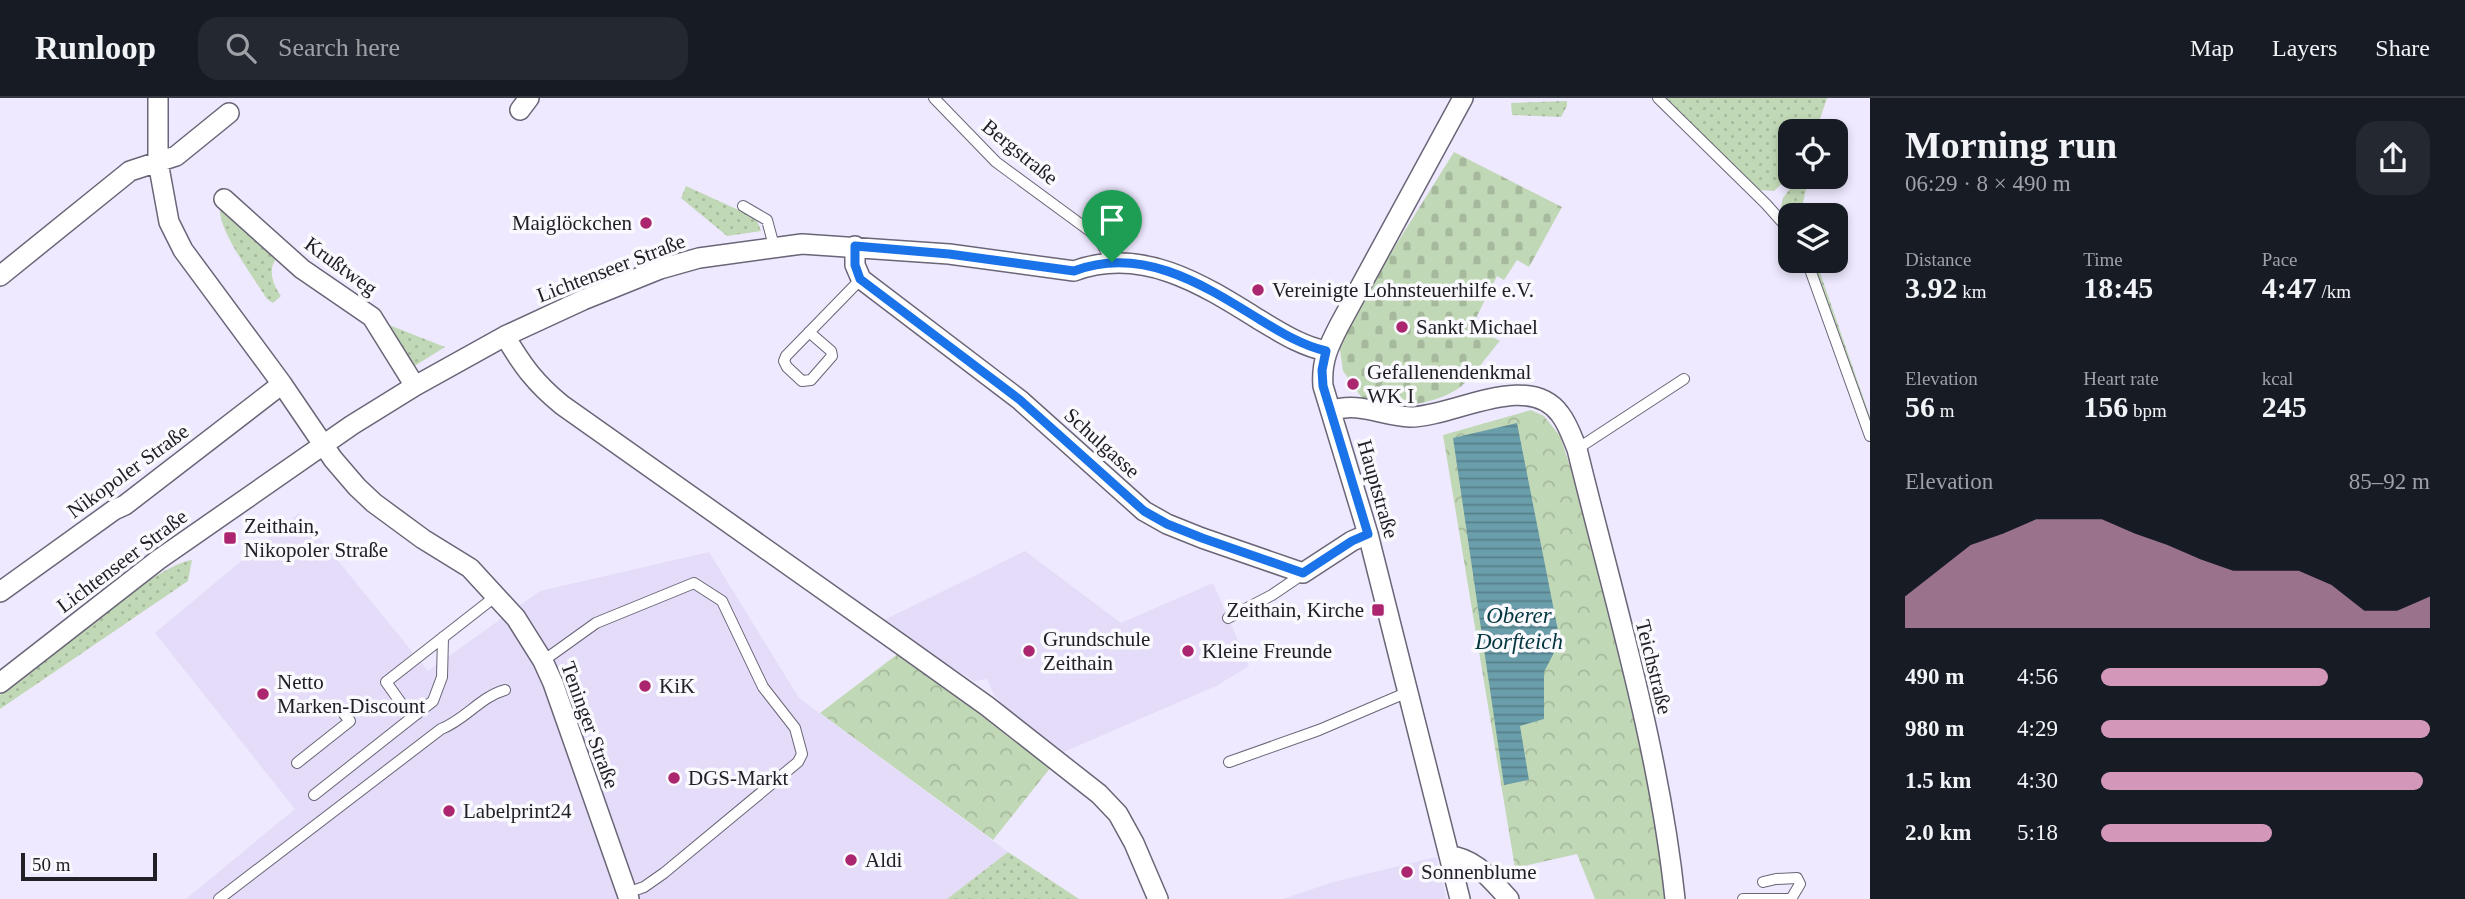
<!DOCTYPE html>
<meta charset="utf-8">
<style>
body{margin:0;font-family:Georgia,serif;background:#242831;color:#f1f3f6;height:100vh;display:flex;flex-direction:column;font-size:26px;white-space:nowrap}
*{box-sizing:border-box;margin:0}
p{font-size:23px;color:#9ea1a6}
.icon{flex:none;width:38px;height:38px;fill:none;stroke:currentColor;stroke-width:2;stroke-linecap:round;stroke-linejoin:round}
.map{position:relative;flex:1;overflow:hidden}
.drawer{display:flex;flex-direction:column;background:#171b24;width:595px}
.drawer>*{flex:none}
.fabs{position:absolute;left:1778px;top:21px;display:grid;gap:14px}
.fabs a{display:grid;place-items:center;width:70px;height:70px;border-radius:14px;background:#171b24;box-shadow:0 4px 10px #0003;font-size:35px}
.scale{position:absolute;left:21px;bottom:18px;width:136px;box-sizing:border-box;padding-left:7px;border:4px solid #222027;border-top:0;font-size:19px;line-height:24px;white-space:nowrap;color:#222027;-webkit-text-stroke:5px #faf9fd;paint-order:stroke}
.pin{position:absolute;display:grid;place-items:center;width:60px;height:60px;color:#fff;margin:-72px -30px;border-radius:50% 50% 50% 0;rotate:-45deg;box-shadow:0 0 7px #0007}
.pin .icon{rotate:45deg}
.round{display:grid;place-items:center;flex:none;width:74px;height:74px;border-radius:21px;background:#242831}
.headline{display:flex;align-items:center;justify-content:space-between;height:119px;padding:0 35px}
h1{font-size:38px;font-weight:800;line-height:52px}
.metrics{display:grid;grid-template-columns:repeat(3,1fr);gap:10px;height:119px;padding:7px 35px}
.metrics div{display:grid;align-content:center}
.metrics b{font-size:30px;font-weight:800}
.metrics small{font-size:19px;font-weight:400}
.metrics p{font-size:19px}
.chart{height:196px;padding:14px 35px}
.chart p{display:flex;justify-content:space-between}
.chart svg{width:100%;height:126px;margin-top:7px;fill:#d297b9;opacity:.7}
ul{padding:0 35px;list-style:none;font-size:23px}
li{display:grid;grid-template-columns:112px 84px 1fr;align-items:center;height:52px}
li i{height:18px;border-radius:9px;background:#d297b9}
header{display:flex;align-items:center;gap:42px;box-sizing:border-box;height:98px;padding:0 35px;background:#171b24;border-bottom:2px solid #363941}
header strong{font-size:33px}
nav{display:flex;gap:38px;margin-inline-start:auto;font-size:24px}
.search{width:490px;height:63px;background:#242831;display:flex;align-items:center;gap:18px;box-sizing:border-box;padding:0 24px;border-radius:21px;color:#9ea1a6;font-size:26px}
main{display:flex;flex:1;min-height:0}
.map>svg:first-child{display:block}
.built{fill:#e4dcf9}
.grass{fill:url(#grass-dots)}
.cemetery{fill:url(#cemetery-stones)}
.park{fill:url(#park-crowns)}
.water{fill:url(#water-rules)}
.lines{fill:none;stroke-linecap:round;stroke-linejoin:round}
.lane-casing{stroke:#6a6577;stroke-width:12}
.street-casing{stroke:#6a6577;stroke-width:22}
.lane{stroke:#fff;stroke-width:10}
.street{stroke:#fff;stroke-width:19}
.route-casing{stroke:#fff;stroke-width:14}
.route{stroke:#1a73e8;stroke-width:9}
.poi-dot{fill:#ab266e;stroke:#faf9fd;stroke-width:2.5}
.labels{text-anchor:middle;stroke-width:7;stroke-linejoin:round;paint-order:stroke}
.street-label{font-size:21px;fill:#222027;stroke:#faf9fd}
.poi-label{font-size:21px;fill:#222027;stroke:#faf9fd;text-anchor:start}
.water-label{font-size:23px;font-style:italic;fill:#023740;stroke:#faf9fd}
</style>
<header>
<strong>Runloop</strong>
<div class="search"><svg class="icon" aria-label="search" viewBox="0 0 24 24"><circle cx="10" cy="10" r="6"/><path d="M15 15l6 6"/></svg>Search here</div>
<nav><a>Map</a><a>Layers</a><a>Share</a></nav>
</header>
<main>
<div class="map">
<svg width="1870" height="801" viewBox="0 0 1870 801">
<defs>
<pattern id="grass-dots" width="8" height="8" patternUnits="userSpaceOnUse" patternTransform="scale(1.75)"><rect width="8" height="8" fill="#c1d8b6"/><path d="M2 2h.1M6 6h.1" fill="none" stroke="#a6b99c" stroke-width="1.8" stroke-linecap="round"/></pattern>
<pattern id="cemetery-stones" width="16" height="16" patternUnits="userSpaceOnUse" patternTransform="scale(1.75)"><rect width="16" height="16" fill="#c1d8b6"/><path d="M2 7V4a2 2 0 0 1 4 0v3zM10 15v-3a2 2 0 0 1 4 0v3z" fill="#a6b99c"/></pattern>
<pattern id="park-crowns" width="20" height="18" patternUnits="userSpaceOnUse" patternTransform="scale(1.75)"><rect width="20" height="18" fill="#c1d8b6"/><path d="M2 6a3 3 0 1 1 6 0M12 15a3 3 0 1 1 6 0" fill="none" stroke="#a6b99c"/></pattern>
<pattern id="water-rules" width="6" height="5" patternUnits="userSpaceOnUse" patternTransform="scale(1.75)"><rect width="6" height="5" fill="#6a9eaa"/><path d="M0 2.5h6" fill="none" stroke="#57808a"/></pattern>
</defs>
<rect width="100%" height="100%" fill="#eee9fe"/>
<path class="built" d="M299,415L428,573L540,493L709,454L799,600L1008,754L947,801H186L295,711L155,535Z
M1025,453L1121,525L1213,485L1249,568L1216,588L1059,656L1043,638L1019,623L994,597L987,581L974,583L878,525Z
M1436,759L1446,799L1444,801H1283L1333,784Z"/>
<path class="grass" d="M1664,0H1827L1816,33H1790V78L1774,93L1759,92Z
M1567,3V8L1561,19L1512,17L1511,5Z
M1799,79H1809L1800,117H1790V121L1780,113L1783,100Z
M686,88L756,120L761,133L727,138L681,100Z
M223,110L277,160C267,171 273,187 281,198L273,205L267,201C254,180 220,135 220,113Z
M1813,163H1816L1870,319V327Z
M389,227L445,249L413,269Z
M192,462L188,483L0,611V597C34,570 157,465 192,462Z
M1008,754L1079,801H947Z"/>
<path class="cemetery" d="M1454,54L1562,109L1529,169L1517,162L1504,182L1497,178L1472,228L1500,243C1488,256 1470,284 1456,292C1429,308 1393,311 1364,303L1343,273L1339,245L1359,206Z"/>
<path class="park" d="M1531,312L1544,318L1560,338L1587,420L1643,643L1667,801H1595L1577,756L1515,770L1443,337Z
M899,555L1051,669L993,742L820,615Z"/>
<path class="water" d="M1517,325L1560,543L1544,574V621L1520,628L1529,682L1504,687L1453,340Z"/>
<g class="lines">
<g class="lane-casing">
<path id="lane" d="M934,0L996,64L1098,139L1112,164
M1658,0L1766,106L1790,133
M743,108L767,122L774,148
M1807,163L1870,338
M809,234L831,253L832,258L811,282L802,283L787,269L784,263L786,258L861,181
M1577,351L1684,281
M1228,520L1272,497L1303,476
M543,563L596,525L694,485L722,503L763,589L795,630L802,656L798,664L664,775L644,789L627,795
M417,616L406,612L386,584L496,498
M1229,664L1319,632L1408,594
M297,665L350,623L344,616
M314,697L433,603L442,579L443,539
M219,801L441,631C465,622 480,599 505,592
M1743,801H1791L1800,786L1797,780L1776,781L1763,784"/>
</g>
<g class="street-casing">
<path id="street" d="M158,0V64L169,124L183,152L282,286L333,361L357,389L374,405L423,441L470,470L516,520L543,563L553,585L629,801
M520,12L529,0
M224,101L302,171L372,219L415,288
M855,148V167L861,181L1020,302L1144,413L1167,426L1202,440L1303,475L1352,443L1368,436
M0,178L130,73L176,58L229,15
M505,238C522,267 535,285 562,307L903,548L987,608L1099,696L1118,716L1134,745L1158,801
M1331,313C1357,303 1383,318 1410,319C1453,319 1528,272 1560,316C1568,326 1572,339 1577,351C1613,499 1659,648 1675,801
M0,494L114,412L125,407L282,286
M0,585L158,462L352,327L415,288L505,238L583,202L660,171L699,160L802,146L949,156L1074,173C1142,148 1202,186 1258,221C1280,234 1301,248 1326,253
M1449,758C1476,760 1491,782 1509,801
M1460,801L1368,436L1323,288C1321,263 1329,247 1340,226L1463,0"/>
</g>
<use href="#lane" class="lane"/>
<use href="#street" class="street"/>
</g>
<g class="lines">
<g class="route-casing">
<path id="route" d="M855,148L949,156L1074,173C1140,148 1199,184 1254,218C1277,232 1300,247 1326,253L1322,272L1323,288L1368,436L1352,443L1303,475L1202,440L1167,426L1144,413L1020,302L860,181L855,167Z"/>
</g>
<use href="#route" class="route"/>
</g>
<g class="poi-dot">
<circle cx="646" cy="125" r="7"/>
<circle cx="1258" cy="192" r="7"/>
<circle cx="1402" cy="229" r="7"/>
<circle cx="1353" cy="286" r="7"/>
<rect x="223" y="433" width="14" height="14" rx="3.5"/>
<rect x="1371" y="505" width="14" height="14" rx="3.5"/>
<circle cx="1029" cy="553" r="7"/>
<circle cx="1188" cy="553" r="7"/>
<circle cx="645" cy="588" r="7"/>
<circle cx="263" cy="596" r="7"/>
<circle cx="674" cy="680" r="7"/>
<circle cx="449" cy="713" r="7"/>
<circle cx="851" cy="762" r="7"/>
<circle cx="1407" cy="774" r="7"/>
</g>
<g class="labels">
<g class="street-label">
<text transform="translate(1020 54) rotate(39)" y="7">Bergstraße</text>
<text transform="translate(341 168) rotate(36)" y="7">Krußtweg</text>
<text transform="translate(611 170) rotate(-21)" y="7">Lichtenseer Straße</text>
<text transform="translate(1102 345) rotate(42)" y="7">Schulgasse</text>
<text transform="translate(128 373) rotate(-36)" y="7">Nikopoler Straße</text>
<text transform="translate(1378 391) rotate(74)" y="7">Hauptstraße</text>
<text transform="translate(122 463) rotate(-37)" y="7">Lichtenseer Straße</text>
<text transform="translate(1654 569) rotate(76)" y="7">Teichstraße</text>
<text transform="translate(590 627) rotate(70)" y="7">Teninger Straße</text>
</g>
<g class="poi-label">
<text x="632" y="132" text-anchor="end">Maiglöckchen</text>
<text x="1272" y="199">Vereinigte Lohnsteuerhilfe e.V.</text>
<text x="1416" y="236">Sankt Michael</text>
<text x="1367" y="281">Gefallenendenkmal<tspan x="1367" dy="24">WK I</tspan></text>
<text x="244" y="435">Zeithain,<tspan x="244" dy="24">Nikopoler Straße</tspan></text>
<text x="1364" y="519" text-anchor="end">Zeithain, Kirche</text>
<text x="1043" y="548">Grundschule<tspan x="1043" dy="24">Zeithain</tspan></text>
<text x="1202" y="560">Kleine Freunde</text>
<text x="277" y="591">Netto<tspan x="277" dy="24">Marken-Discount</tspan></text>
<text x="659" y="595">KiK</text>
<text x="688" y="687">DGS-Markt</text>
<text x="463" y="720">Labelprint24</text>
<text x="865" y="769">Aldi</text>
<text x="1421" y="781">Sonnenblume</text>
</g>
<g class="water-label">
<text x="1519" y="525">Oberer<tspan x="1519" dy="26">Dorfteich</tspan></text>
</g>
</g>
</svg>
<div class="fabs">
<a><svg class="icon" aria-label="locate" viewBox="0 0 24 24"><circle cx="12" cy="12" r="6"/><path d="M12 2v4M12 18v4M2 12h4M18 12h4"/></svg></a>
<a><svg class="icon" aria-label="layers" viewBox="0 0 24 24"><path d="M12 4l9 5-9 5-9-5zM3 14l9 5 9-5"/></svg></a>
</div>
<div class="scale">50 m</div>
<div class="pin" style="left:1112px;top:164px;background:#1e9e55"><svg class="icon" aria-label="arrive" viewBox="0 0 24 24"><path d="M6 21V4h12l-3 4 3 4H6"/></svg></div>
</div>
<section class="drawer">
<div class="headline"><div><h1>Morning run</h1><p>06:29 · 8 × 490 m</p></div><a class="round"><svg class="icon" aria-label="share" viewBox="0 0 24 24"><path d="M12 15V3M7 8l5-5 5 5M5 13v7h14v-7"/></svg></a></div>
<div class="metrics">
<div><p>Distance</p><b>3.92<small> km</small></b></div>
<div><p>Time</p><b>18:45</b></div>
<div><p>Pace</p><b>4:47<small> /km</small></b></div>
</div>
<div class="metrics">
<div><p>Elevation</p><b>56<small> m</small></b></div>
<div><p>Heart rate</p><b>156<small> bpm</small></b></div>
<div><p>kcal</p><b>245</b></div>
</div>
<div class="chart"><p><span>Elevation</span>85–92 m</p>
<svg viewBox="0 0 160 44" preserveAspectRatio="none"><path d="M0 44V33L10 24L20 15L30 11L40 6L50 6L60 6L70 11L80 15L90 20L100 24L110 24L120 24L130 29L140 38L150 38L160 33V44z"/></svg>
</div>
<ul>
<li><b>490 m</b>4:56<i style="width:69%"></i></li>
<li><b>980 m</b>4:29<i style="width:100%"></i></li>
<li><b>1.5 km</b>4:30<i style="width:98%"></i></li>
<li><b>2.0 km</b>5:18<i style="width:52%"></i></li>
</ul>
</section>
</main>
